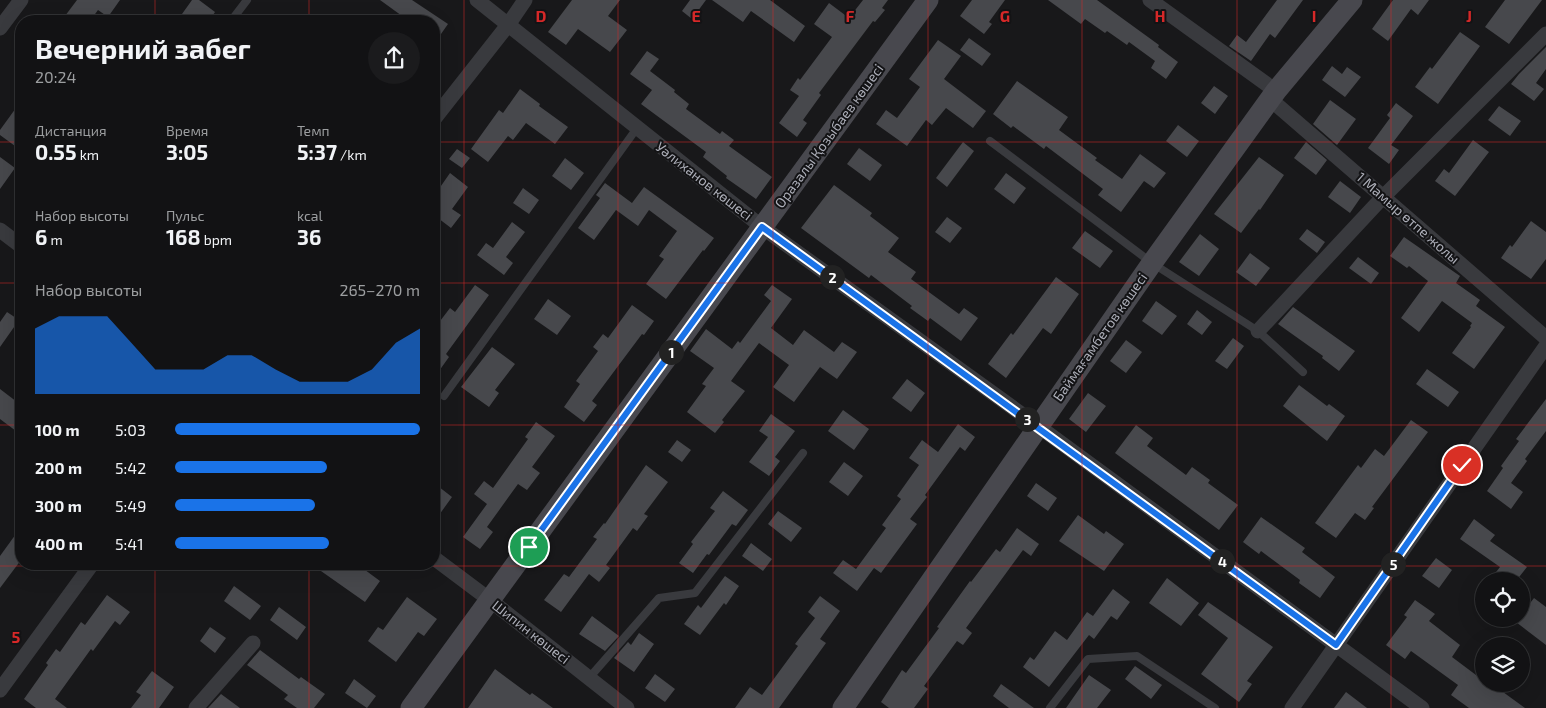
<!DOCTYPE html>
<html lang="ru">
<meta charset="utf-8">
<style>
body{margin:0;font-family:"Exo 2",sans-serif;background:#1b1b1d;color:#f1f3f6;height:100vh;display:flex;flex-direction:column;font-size:19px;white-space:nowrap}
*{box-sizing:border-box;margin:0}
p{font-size:16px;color:#9c9ea0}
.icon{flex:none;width:28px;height:28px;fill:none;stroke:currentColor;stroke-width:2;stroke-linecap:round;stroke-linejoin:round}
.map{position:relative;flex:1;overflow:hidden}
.details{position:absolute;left:15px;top:15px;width:425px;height:555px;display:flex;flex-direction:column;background:#121214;border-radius:20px;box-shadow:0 5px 20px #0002,0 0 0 1px #313234}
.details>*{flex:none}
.controls{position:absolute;left:1475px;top:572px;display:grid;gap:10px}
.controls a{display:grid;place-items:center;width:55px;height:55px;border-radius:50%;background:#121214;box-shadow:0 5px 20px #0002,0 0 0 1px #313234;font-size:25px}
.pin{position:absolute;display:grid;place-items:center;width:42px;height:42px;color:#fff;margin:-21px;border:2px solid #fff;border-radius:50%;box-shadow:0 1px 5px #0007}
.km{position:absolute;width:25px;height:25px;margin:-12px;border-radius:50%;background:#222;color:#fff;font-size:14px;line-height:25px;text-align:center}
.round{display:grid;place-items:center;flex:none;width:52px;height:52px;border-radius:26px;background:#1b1b1d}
.headline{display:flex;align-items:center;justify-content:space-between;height:85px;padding:0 20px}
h1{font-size:28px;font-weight:700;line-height:38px}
.figures{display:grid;grid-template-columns:repeat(3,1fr);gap:8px;height:85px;padding:5px 20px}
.figures div{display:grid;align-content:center}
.figures b{font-size:21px;font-weight:700}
.figures small{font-size:14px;font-weight:400}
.figures p{font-size:14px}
.chart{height:140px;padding:10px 20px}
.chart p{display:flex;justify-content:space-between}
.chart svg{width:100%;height:90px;margin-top:5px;fill:#1a73e8;opacity:.7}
ul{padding:0 20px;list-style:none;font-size:16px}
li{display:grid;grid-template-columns:80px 60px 1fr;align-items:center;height:38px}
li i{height:12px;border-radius:6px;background:#1a73e8}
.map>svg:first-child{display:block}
.building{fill:#47484c}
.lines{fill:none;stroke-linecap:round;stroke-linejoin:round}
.lane{stroke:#393a3e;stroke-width:8}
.street{stroke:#393a3e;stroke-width:15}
.secondary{stroke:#48484e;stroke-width:21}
.route-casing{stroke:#fff;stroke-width:10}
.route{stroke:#1a73e8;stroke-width:6}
.grid{fill:none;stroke:#d62828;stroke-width:1;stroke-opacity:0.55}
.labels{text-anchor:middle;stroke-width:4;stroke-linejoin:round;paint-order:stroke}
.street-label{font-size:14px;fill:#acaeb8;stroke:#131315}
.grid-label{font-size:16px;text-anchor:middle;font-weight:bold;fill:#d62828;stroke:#131315;stroke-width:4;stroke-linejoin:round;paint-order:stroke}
</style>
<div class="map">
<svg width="1546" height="708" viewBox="0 0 1546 708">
<rect width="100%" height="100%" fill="#18181a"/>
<path class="building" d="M77,0H120L108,17L98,10L90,21H73L65,16Z
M192,0H199L215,12L209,21H177Z
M380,0H412L448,24L434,44V21H409Z
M572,0H620L608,16L627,30L610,52L578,29L566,45L548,32Z
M690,0H706L692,19L682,11Z
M712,0H770L805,26L794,42L751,11L743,22Z
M863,0H888L882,8L885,10L875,22L873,21L819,93L821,95L803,120L807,123L797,137L779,123L799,96L790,90L798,78L800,80L832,37L814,24L829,3L849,18Z
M972,0H1005L989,22L992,24L984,34L960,16Z
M1048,0H1097L1159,45L1158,47L1178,62L1166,79L1151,68L1155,61L1129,42L1127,45L1107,31L1105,33L1085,19L1081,24Z
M1277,0H1303L1275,38L1270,34L1251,61L1229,46L1237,35L1246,42Z
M1393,0H1429L1418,15L1411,9L1388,41L1372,29Z
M1505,0H1542L1509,44L1485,27Z
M1460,32L1480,46L1438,104L1415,87L1430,67L1432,69Z
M969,38L991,54L982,66L960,50Z
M938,40L961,56L944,79L986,111L973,128L946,108L932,125L926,120L907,146L876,124L886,110L897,118L920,87L909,79Z
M1546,47V69L1536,83L1544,89L1534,101L1511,84L1519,74Z
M647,51L659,59L650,71L675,90L674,92L689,104L686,109L720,134L722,131L734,140L729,146L772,177L756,199L726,178L727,176L703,157L706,152L641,104L652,90L630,74Z
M1332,66L1342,74L1347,67L1361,77L1345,97L1322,80Z
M1017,81L1068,117L1059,130L1097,158L1095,160L1122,179L1140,154L1166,173L1154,188L1144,181L1121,212L1098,195L1103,189L1046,146L1044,149L1013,126L1011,128L993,114Z
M1214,86L1228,96L1215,114L1201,103Z
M520,89L540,104L539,106L568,127L555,144L526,123L513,140L508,136L488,162L471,149L499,110L503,113Z
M1330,100L1356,119L1337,145L1313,124Z
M21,101V137L15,146L0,135V130Z
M1396,103L1413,116L1391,145L1399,150L1389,164L1368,148L1390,118L1387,115Z
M1499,106L1521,121L1510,136L1488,120Z
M1178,125L1199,141L1187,157L1166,141Z
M1473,140L1489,152L1455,196L1435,181L1444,169L1449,173Z
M963,142L974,151L947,187L936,178Z
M1306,142L1327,160L1316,175L1294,158Z
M859,148L882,165L870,181L847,164Z
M457,149L470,158L462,168L449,159Z
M0,157L15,168L0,189Z
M1259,157L1284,175L1260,210L1259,209L1241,233L1214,214Z
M565,158L584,173L571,190L552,176Z
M450,173L468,187L452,209L461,215L451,228L434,215V196Z
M1006,173L1026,188L1014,204L994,189Z
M1340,181L1361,197L1350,213L1328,197Z
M605,183L632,203L644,187L714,238L704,251L703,250L666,299L646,284L664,259L659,256L677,231L649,210L638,226L616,210L594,240L578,228L600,198L596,195Z
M834,185L872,213L870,216L899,238L888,252L916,272L911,279L959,314L964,308L978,318L961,341L930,318L928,321L910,308L912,306L871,275L869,278L801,228Z
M523,188L539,200L529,214L513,203Z
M947,217L962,228L950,243L935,232Z
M1531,221L1546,232V259L1531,279L1501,258L1510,245L1512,247Z
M512,222L525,232L506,257L513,263L504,275L477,255L486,243L493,248Z
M1307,229L1325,242L1317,253L1299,239Z
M1085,231L1113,251L1100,268L1072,248Z
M1200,234L1219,249L1199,276L1179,262Z
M1404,237L1460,276L1456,283L1480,300L1476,306L1505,327L1474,369L1452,353L1471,327L1470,326L1472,323L1442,301L1419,332L1401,318L1428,281L1409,266L1407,268L1390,256Z
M1250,253L1270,268L1256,286L1236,272Z
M1358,257L1379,273L1371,284L1349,268Z
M1056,277L1079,294L1051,334L1043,328L1006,378L988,364L1011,333L1013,335Z
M475,285L489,295L446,354L449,357L434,378V329L450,308L455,312Z
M772,285L792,299L771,328L793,345L804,330L834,352L842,342L857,352L837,379L820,367L794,402L773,387L789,365L759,343L731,381L745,391L722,420L724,422L715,433L687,412L706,386L702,384L714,368L690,351L706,329L732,349L738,341L740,343L771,301L764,295Z
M548,299L571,316L557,335L534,319Z
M1156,301L1177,316L1162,335L1142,321Z
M632,305L654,321L644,335L642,334L592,401L597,405L584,422L564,407L580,384L576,381L598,351L593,347L603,334L608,338Z
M1293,307L1355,351L1339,371L1322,358L1323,356L1278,324Z
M1197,310L1212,322L1202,335L1187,324Z
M7,312L19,320L0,347V322Z
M1233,338L1244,346L1227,369L1215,361Z
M1126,340L1142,352L1126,373L1110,361Z
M492,347L515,364L495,390L499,393L489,407L461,387Z
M1427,369L1459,392L1448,407L1416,384Z
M907,379L925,393L911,412L892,398Z
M1299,385L1327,406L1329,404L1345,416L1327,441L1283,406Z
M0,389L21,405V423L16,431L0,419Z
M1088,393L1106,406L1086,432L1069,419Z
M1546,399V431L1525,459L1527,461L1511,483L1523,492L1511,509L1487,491L1503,468L1501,466L1519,441L1516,439Z
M843,410L869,429L854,450L828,431Z
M771,414L795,431L775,457L780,461L769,476L749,462L768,437L759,431Z
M1411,420L1428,432L1372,507L1374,508L1365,520L1355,513L1336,538L1315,523L1358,465L1361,468L1375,449L1384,456Z
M536,422L555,436L532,467L540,473L527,490L518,484L487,527L493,532L480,549L463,537L487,504L474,494L484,481L493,488L528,439L525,437Z
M958,424L975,437L965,451L960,447L925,495L927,497L910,519L917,524L881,573L874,568L857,591L833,573L843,560L856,569L886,528L882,525L901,499L897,496L919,465L909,458L922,440L938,452Z
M1136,425L1153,438L1147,446L1186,475L1192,467L1210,480L1208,483L1238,505L1219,530L1115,453Z
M677,440L691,450L682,462L668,452Z
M844,462L863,476L848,496L829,482Z
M646,465L668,482L644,514L648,516L637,531L633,528L606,565L610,568L599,582L589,574L561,612L544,600L564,574L569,577L597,539L593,537L604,523L605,524Z
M434,483L452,497L434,522Z
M1036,483L1057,498L1048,511L1027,496Z
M723,491L748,510L736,526L732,524L709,555L707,554L693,573L679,563L693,544L691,542L715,511L710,508Z
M778,511L802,528L791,542L768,524Z
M1078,515L1104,534L1106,531L1124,544L1104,571L1059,541Z
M1261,517L1305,548L1302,552L1335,577L1320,598L1299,583L1300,580L1261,551L1259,554L1243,542Z
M1474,519L1495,535L1490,541L1527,567L1516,581H1489L1500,567L1460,539Z
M21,527V560L0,588V556Z
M1017,528L1039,544L1031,556L1023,550L966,628L972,633L963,645L957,641L924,686L928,689L914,708H889L881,702L902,670L906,673L939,628L937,627L970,581L971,582L996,549L1000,552Z
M751,543L772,559L763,571L742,556Z
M1436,558L1452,570L1439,588L1422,576Z
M311,564H357L380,581L365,602Z
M725,576L739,586L726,605L724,603L700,635L684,624L698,605L701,608Z
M1167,578L1199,603L1181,626L1149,603Z
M234,586L261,606L250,620L224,601Z
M1113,589L1130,602L1117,620L1111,616L1094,639L1089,635L1049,687L1023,667L1030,657L1034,660L1055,631L1067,640L1087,612L1093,616Z
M107,595L130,612L120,625L115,621L93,651L91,649L55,699L67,708H36L24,699L48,665L46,663L56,649L60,652L81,622L85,625Z
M820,596L840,611L820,639L826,643L779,708H735L750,687L762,695L798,646L795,644L815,618L808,612Z
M407,597L437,619L424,636L418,632L396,662L368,641L378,627L383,630Z
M1534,598L1546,607V645L1516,622L1518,619H1521V615Z
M1415,600L1435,614L1429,621L1460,645L1452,657L1484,681V684H1492L1525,708H1469L1451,695L1458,685L1411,651L1405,659L1386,645L1407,617L1404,615Z
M1208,602L1273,647L1247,681L1252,684L1239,702L1201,674L1228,638L1198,615Z
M279,607L306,627L297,640L270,620Z
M592,616L619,636L605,651L579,634Z
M210,627L226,638L215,653L200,641Z
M639,633L654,644L634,672L614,658L628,642L631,645Z
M260,650L299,679L301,677L325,694L314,708H297L284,699L288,695L247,665Z
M1135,666L1162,685L1151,699L1125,679Z
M495,669L530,695L532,693L553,708H468Z
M152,671L174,687L159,708H131L141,695L136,692Z
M655,674L675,689L665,702L645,688Z
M1089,675L1111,690L1097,708H1066Z
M354,679L376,696L367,708L345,693Z
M1001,684L1034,708H1009L993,696Z
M1346,692L1367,708H1334Z
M221,694L240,708H208Z"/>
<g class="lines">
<path class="lane" d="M231,21L247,0
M990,141L1152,263L1258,331L1303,372
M444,396L637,128
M589,678L659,598L695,593L803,453
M1050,708L1088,659L1137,656L1215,708"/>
<path class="street" d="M477,0L762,227L1038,426L1422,708
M1150,0L1276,91
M0,28L21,0
M1270,99L1546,338
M434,119L508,25L525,0
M0,230L21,246
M1258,331L1383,197L1546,34
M434,558L490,600L627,708
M0,690L92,564
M196,708L253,643
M1292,708L1546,346"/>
<path class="secondary" d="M411,708L928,0
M843,708L1152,263L1276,91L1352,0"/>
</g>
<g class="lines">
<g class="route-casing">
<path id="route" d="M529,547L762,227L1336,645L1462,465"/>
</g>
<use href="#route" class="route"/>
</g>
<path class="grid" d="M155,0V21M309,0V21M464,0V708M618,0V708M773,0V708M928,0V708M1082,0V708M1237,0V708M1391,0V708M0,142H21M434,142H1546M0,283H21M434,283H1546M0,425H21M434,425H1546M155,564V708M309,564V708M0,566H1546"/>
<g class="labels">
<g class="street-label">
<text transform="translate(829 136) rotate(-54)" y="5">Оразалы Қозыбаев көшесі</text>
<text transform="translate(704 181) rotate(38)" y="5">Уәлиханов көшесі</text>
<text transform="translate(1408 218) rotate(41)" y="5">1 Мамыр өтпе жолы</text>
<text transform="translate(1100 337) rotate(-55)" y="5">Баймағамбетов көшесі</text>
<text transform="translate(531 632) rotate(38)" y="5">Шипин көшесі</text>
</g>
</g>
<g class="grid-label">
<text x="541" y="22">D</text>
<text x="696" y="22">E</text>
<text x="850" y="22">F</text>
<text x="1005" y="22">G</text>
<text x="1160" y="22">H</text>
<text x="1314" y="22">I</text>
<text x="1469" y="22">J</text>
<text x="16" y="643">5</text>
</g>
</svg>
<div class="controls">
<a><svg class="icon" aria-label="locate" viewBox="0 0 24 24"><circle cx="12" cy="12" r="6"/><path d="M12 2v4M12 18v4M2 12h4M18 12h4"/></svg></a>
<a><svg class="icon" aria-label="layers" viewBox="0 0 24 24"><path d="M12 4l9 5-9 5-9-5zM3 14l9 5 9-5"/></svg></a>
</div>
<div class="pin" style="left:529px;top:547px;background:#1e9e55"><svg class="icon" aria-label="arrive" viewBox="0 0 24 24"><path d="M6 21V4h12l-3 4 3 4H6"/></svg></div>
<div class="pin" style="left:1462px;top:465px;background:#d93025"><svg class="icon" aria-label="check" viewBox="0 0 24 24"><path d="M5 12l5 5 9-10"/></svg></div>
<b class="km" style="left:671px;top:352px">1</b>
<b class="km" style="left:832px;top:277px">2</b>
<b class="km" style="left:1027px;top:419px">3</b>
<b class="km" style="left:1222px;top:561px">4</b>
<b class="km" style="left:1393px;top:564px">5</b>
<section class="details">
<div class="headline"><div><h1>Вечерний забег</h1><p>20:24</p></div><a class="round"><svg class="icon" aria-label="share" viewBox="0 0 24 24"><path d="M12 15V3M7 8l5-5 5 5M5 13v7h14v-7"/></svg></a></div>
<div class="figures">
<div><p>Дистанция</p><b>0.55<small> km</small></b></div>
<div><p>Время</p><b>3:05</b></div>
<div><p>Темп</p><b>5:37<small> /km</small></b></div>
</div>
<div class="figures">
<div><p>Набор высоты</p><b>6<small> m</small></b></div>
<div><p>Пульс</p><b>168<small> bpm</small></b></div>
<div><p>kcal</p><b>36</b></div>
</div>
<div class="chart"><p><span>Набор высоты</span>265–270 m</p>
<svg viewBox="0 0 160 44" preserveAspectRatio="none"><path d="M0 44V12L10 6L20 6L30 6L40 19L50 32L60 32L70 32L80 25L90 25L100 32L110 38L120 38L130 38L140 32L150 19L160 12V44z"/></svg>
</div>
<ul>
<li><b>100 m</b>5:03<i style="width:100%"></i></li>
<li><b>200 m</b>5:42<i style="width:62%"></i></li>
<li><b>300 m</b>5:49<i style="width:57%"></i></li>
<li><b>400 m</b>5:41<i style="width:63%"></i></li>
</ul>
</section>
</div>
